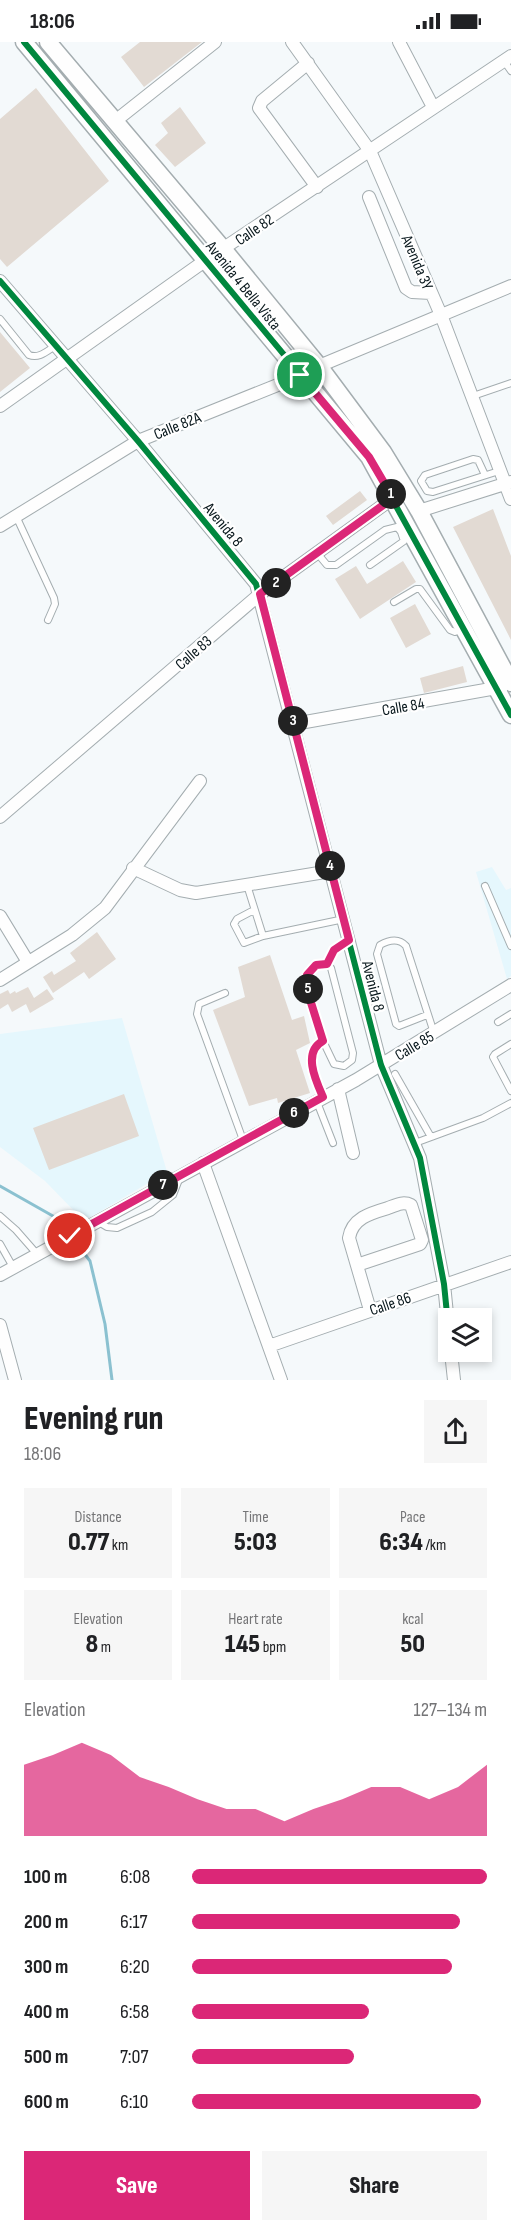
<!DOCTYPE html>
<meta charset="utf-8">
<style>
body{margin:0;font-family:"Sofia Sans Condensed",sans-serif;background:#f6f6f6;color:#202124;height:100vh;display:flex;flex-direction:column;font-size:22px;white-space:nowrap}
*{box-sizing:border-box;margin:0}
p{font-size:20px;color:#757577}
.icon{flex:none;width:33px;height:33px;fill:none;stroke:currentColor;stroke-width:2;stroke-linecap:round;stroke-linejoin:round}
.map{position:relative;height:1338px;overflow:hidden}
.side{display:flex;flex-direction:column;background:#fff;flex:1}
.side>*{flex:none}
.fabs{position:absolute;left:438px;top:1266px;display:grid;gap:12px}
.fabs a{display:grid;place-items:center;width:54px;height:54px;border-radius:0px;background:#fff;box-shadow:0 3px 9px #0003;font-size:30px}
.pin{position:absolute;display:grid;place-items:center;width:51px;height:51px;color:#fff;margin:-26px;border:3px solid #fff;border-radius:50%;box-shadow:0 2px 6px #0007}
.km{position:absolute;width:30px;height:30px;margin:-15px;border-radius:50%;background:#222;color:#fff;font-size:16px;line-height:30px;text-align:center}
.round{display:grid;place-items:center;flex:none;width:63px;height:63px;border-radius:0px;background:#f6f6f6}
.overview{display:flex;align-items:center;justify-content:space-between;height:102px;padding:0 24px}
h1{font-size:33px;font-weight:800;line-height:45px}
.metrics{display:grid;grid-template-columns:repeat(3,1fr);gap:9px;height:102px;padding:6px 24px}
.metrics div{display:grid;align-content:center;border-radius:0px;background:#f6f6f6;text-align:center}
.metrics b{font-size:26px;font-weight:800}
.metrics small{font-size:16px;font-weight:400}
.metrics p{font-size:16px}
.chart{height:168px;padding:12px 24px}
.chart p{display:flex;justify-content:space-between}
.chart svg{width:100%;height:108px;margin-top:6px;fill:#db2777;opacity:.7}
.cta{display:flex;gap:12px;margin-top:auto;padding:12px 24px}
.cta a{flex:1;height:69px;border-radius:0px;background:#db2777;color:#fff;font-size:24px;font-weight:800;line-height:69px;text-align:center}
.cta a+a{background:#f6f6f6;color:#202124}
ul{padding:0 24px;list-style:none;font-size:20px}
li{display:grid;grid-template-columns:96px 72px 1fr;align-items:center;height:45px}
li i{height:15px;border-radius:8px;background:#db2777}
.status{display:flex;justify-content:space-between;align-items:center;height:42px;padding:0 30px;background:#fff;direction:ltr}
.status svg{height:16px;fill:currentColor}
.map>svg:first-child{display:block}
.built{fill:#e5f7fd}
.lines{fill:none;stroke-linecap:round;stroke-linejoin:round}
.stream{stroke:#8bc1d0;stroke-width:3}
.building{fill:#e2dad3}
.lane-casing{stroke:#a4adb0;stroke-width:8}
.street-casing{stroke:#a4adb0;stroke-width:14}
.secondary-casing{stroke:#a4adb0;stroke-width:19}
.lane{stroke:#fefefe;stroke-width:6}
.street{stroke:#fefefe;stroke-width:12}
.secondary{stroke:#fefefe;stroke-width:16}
.cycleway-casing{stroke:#fff;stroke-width:10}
.cycleway{stroke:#00873e;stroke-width:6}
.route-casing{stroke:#fff;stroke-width:12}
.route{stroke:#db2777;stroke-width:8}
.labels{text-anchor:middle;stroke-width:4.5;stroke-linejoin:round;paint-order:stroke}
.street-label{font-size:16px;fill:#08171c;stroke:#fff}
</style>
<div class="status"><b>18:06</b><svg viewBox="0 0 49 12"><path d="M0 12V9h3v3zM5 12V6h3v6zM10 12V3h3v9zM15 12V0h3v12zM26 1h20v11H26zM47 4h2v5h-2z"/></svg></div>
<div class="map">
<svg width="511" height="1338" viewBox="0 0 511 1338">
<rect width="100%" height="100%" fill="#f5f9fb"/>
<path class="built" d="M492,825L506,848L511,846V934L507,937L476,830Z
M122,976L167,1130L84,1179L45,1139L0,1105V992Z"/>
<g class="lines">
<path class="stream" d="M0,1144L60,1178L70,1193
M74,1198L90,1219L105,1282L112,1338"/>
</g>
<path class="building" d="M140,0H202L144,45L121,15Z
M36,46L109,139L7,225L0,217V77Z
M180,65L206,101L175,125L155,103L168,91L161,81Z
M0,290L30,326L0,350Z
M360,449L367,458L333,483L326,474Z
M493,467L511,514V598L453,485Z
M403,519L416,540L360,577L335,537L356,524L367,542Z
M415,562L431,592L406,606L390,576Z
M463,624L467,640L424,651L420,636Z
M97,890L116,917L89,937L84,930L53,951L43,935L52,929L54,933L76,919L70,911Z
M270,913L292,978L304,974L310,1001L296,1008L310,1051L278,1061L277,1056L249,1064L213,968L245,955L238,925Z
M28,945L34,956L47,947L54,957L30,971L26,962L12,970L8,962L0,967V952L8,948L10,952L15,949L16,951Z
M124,1052L139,1094L49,1128L33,1086Z"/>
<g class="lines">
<g class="lane-casing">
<path id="lane" d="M504,19L511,29
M0,277L29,313C39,317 47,309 55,304
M473,354L511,341
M485,433L478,418L473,417L425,433L421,439L427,449L433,450L499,429
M16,474L54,556L55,562L48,578
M317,511L327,523H336L385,488L397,485L401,490L404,499L370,523
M394,560L416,547H420L450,588L455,590L461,588
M247,843L263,894L344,877
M485,844L511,904
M254,868L237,877L234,882L244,901L263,894
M327,922L335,908L349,898
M225,951L199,962L197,972L243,1098
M427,973L399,984L396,982L377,912L380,903C389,898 399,896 406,904L434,991
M498,980L511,972
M323,999L334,1022L344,1024L352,1018L353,1011L331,926C327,922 324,921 319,922C294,930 317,982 323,999C302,1011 316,1038 323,1055
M511,1002L495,1012L493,1015L511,1049
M395,1032L431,1095
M317,1060L333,1101
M415,1101L483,1076L511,1061
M0,1174L16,1188L37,1212
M97,1179L107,1185L117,1186L152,1170L173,1153L180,1135
M0,1202L13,1225"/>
</g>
<g class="street-casing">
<path id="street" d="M292,0L370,109L441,273L511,457
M399,0L433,65
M308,21L262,59L259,66L317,145
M114,80L215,0
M369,155L406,246L412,250L431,251
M0,239L138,399L256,542L381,1023L420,1116L444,1242L448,1282
M319,324L511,244
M0,364L206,218L511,14
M419,469L511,440
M0,484L138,399L300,334
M294,682L502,645
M0,775L260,552L393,456
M133,826L180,848L196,851L331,829
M0,874L28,920
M0,938L72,893L105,866L200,739
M338,1047L353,1111
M203,1121L281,1338
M357,1223L420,1202L422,1198L411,1163C403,1159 396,1163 388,1166C371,1171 352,1176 349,1196L370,1268
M0,1233L356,1038L511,943
M0,1283L15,1338
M269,1304L511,1220
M451,1310L454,1338"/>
</g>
<g class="secondary-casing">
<path id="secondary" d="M24,0L369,415L511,673
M48,0L224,208L319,324L383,410L419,469L511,641"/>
</g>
<use href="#lane" class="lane"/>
<use href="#street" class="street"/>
<use href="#secondary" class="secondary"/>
<g class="cycleway-casing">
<path id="cycleway" d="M24,0L369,415L511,673
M0,239L138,399L256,542L381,1023L420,1116L444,1242L448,1282"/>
</g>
<use href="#cycleway" class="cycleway"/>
</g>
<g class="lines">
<g class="route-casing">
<path id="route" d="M70,1194L323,1055C316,1039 302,1010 323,999L308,951L307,933L316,923L327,922L334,908L349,898L260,552L393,456L369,415L300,333"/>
</g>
<use href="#route" class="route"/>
</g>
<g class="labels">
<g class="street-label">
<text transform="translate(254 187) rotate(-34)" y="6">Calle 82</text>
<text transform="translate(418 220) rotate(67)" y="6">Avenida 3Y</text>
<text transform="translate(244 243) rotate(51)" y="6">Avenida 4 Bella Vista</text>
<text transform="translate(177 383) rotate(-22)" y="6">Calle 82A</text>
<text transform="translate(224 482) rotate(50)" y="6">Avenida 8</text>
<text transform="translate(193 610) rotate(-41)" y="6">Calle 83</text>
<text transform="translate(403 664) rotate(-10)" y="6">Calle 84</text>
<text transform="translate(374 944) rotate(76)" y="6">Avenida 8</text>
<text transform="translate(414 1003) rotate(-31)" y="6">Calle 85</text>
<text transform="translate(390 1261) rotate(-19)" y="6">Calle 86</text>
</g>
</g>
</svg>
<div class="fabs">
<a><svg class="icon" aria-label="layers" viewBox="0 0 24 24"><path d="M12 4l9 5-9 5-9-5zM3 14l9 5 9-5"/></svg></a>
</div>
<div class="pin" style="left:300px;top:333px;background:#1e9e55"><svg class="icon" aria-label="arrive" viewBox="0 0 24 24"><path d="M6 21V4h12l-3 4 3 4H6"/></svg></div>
<div class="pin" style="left:70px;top:1194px;background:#d93025"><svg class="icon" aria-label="check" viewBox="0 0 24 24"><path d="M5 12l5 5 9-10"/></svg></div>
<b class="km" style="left:391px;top:452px">1</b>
<b class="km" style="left:276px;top:541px">2</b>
<b class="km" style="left:293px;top:679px">3</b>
<b class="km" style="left:330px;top:824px">4</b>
<b class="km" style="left:308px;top:947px">5</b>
<b class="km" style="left:294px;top:1071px">6</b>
<b class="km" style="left:163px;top:1143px">7</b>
</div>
<section class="side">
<div class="overview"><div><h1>Evening run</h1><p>18:06</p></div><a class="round"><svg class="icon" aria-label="share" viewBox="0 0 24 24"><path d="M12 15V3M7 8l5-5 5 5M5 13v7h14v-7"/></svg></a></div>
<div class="metrics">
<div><p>Distance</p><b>0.77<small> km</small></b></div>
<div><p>Time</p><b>5:03</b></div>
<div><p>Pace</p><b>6:34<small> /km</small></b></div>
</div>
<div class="metrics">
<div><p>Elevation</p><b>8<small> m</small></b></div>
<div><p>Heart rate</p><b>145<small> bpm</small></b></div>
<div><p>kcal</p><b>50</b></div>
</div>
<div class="chart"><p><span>Elevation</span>127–134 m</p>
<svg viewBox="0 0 160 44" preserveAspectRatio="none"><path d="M0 44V15L10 11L20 6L30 11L40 20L50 24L60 29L70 33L80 33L90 38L100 33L110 29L120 24L130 24L140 29L150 24L160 15V44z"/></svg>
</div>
<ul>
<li><b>100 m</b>6:08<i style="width:100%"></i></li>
<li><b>200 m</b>6:17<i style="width:91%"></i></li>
<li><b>300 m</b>6:20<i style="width:88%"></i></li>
<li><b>400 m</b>6:58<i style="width:60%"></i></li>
<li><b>500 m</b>7:07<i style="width:55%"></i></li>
<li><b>600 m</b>6:10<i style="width:98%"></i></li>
</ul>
<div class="cta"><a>Save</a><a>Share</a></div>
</section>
